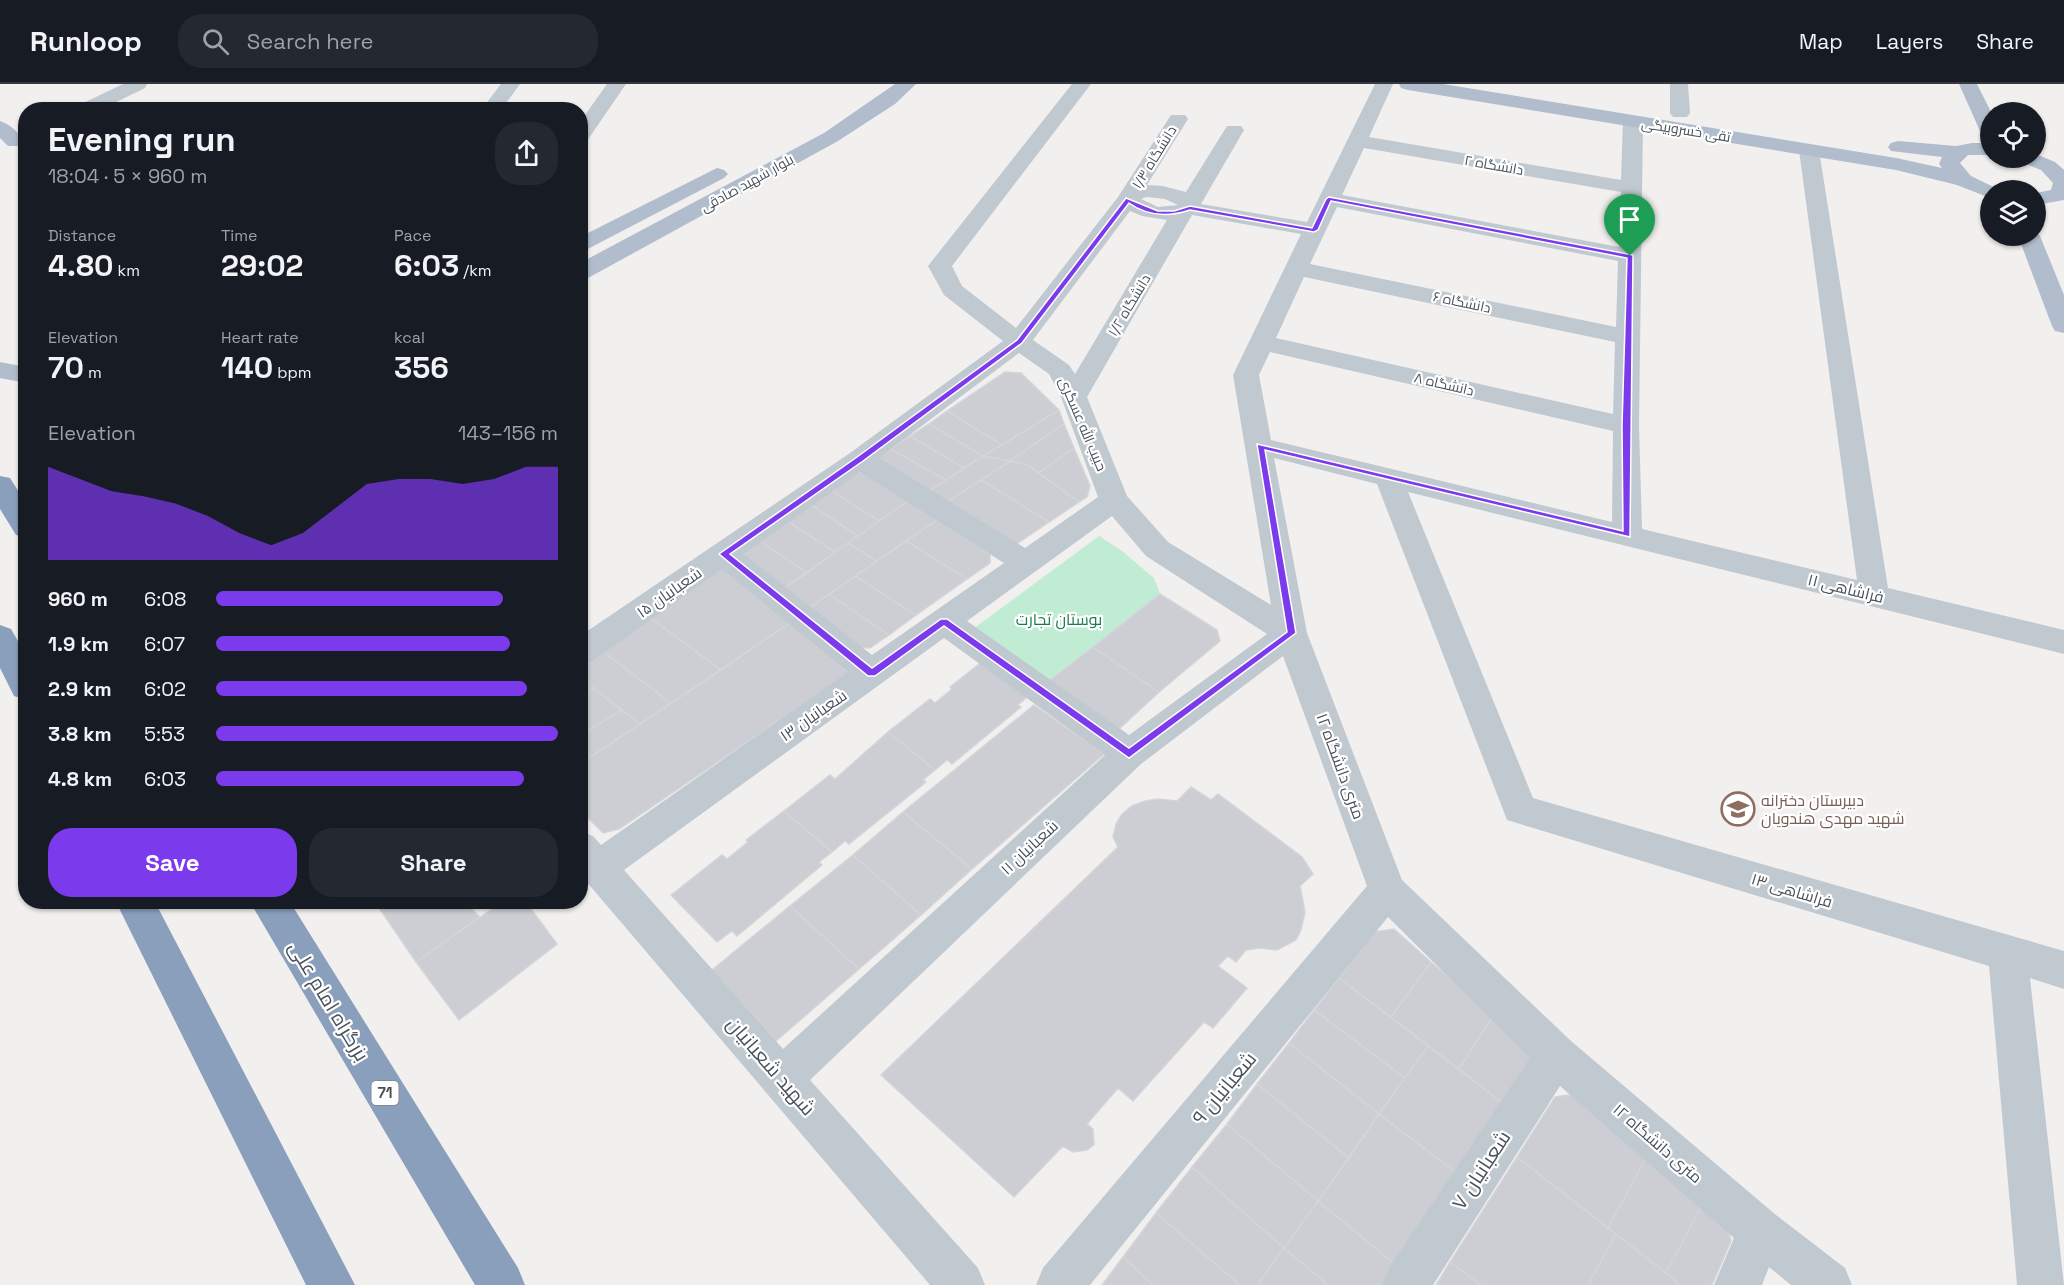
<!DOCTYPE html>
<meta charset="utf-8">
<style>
body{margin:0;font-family:"Space Grotesk",Cairo,sans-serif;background:#242831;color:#f1f3f6;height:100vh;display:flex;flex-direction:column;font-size:22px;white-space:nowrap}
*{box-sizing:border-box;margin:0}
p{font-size:20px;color:#9ea1a6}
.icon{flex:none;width:33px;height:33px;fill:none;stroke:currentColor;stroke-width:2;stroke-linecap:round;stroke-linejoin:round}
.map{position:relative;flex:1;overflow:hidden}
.panel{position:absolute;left:18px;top:18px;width:570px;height:807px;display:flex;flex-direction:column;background:#171b24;border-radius:24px;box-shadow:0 2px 4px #0004}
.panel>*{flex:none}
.tools{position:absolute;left:1980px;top:18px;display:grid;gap:12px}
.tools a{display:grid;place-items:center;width:66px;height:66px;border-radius:50%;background:#171b24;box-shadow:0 2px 4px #0004;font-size:30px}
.pin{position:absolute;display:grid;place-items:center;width:51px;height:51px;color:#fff;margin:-62px -26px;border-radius:50% 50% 50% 0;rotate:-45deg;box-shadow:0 0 6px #0007}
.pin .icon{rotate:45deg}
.round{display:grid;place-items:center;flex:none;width:63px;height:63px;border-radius:24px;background:#242831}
.summary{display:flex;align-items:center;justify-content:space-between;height:102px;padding:0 30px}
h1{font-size:33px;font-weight:800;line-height:45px}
.stats{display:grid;grid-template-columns:repeat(3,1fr);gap:9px;height:102px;padding:6px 30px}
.stats div{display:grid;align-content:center}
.stats b{font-size:30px;font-weight:800}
.stats small{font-size:16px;font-weight:400}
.stats p{font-size:16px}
.chart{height:168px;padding:12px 30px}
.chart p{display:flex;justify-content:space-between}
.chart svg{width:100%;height:108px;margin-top:6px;fill:#7c3aed;opacity:.7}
.cta{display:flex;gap:12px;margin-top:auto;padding:12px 30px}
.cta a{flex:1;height:69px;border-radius:24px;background:#7c3aed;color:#fff;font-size:24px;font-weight:800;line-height:69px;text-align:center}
.cta a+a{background:#242831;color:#f1f3f6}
ul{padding:0 30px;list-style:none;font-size:20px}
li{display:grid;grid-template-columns:96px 72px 1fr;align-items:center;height:45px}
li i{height:15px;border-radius:8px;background:#7c3aed}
header{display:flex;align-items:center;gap:36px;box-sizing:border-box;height:84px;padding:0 30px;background:#171b24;border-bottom:2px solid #363941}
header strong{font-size:28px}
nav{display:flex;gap:33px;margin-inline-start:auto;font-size:21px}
.search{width:420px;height:54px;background:#242831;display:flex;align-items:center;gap:15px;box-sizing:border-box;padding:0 21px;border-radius:24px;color:#9ea1a6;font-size:22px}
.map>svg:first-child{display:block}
.green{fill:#c0ecd4}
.building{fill:#ccced3;stroke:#d4d5da;stroke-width:1.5}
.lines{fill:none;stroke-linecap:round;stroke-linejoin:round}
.minor{fill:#c1c9d0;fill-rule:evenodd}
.major{fill:#b1bdcc;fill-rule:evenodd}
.highway{fill:#8a9fbb;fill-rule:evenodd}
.route{fill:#7c3aed;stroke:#fff;stroke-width:1.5;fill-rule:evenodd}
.labels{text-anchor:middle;stroke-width:4.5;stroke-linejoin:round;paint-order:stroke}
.far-street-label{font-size:14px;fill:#48515b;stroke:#fff}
.shield{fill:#fff;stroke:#7f858c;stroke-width:1.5}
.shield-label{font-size:15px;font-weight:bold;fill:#48515b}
.street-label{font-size:16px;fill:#48515b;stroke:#fff}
.park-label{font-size:16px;fill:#1d7951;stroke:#fff}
.education-label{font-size:16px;fill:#785e54;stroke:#fff;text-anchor:start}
.near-street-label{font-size:20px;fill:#48515b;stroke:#fff}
</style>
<header>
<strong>Runloop</strong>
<div class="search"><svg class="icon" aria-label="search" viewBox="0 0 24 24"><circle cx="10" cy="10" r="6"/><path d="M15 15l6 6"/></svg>Search here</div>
<nav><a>Map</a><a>Layers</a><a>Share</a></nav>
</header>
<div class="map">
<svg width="2064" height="1201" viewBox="0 0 2064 1201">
<rect width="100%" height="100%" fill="#f2efef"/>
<path class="green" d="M1099,452L1122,467L1154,494L1160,510L1049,597L973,545Z"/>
<path class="building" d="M1005,288L1021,289L1059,326L1002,361L947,327Z
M1059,326L1064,340L1010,377L983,372Z
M947,327L1002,361L983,372L929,340Z
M929,340L983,372L964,384L910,352Z
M1064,340L1074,364L1038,389L1028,381L1010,377Z
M910,352L964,384L946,396L891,365Z
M1074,364L1090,402L1087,413L1079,418L1038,389Z
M891,365L946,396L927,408L875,375Z
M983,372L1010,377L946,419L927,408Z
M1010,377L1028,381L1079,418L1049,438L981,396Z
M853,388L865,389L908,417L879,437L829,405Z
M981,396L1049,438L1018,459L1008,458L946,419Z
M829,405L879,437L858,452L808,419Z
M908,417L937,436L877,477L848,459Z
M808,419L858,452L835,468L784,435Z
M784,435L835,468L807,489L756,454Z
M937,436L990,470V479L967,495L906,457Z
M756,454L807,489L783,505L742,473Z
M906,457L967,495L916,531L855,492Z
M848,459L877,477L808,525L783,505Z
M721,481L790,539L721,586L648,532Z
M855,492L916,531L889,551L829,510Z
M829,510L889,551L870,564L857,563L808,525Z
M1160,510L1217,546L1220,557L1159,608L1093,563Z
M648,532L721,586L671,619L601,566Z
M790,539L849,589L619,745L603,749L580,726V680Z
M1093,563L1159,608L1119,645L1049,597Z
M601,566L671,619L640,640L580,593V580Z
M983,577L1029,611L1018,621L1021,623L952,680L947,676L935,686L888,648L930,615L935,619L952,605L950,603Z
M580,593L594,604L580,614Z
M594,604L621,626L580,652V614Z
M1034,621L1104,670L972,785L903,728Z
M621,626L640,640L580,680V652Z
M888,648L935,686L923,696L926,698L849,760L845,757L832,768L784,727L830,691L835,695Z
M1191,703L1211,716L1218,710L1302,773L1313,790L1300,802L1305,828L1301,846L1296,856L1277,866L1260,864L1246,866L1236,878L1228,872L1218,882L1247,904L1213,944L1204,938L1133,1017L1118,1004L1087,1040L1093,1045L1094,1061L1087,1066L1073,1068L1063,1062L1014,1113L881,991L1118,763L1113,753L1116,740L1122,730L1132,722L1145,717L1158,715L1177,717Z
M784,727L832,768L819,778L822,781L737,852L732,847L717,858L671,811L722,771L727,775L748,758L746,756Z
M903,728L972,785L921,831L853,771Z
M853,771L921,831L859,885L790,822Z
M375,818H464L480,833L416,878Z
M502,818H526L557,860L459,936L416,878Z
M790,822L859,885L776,957L712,886Z
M1394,845L1431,878L1391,933L1339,894L1374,848Z
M1431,878L1493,932L1459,985L1391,933Z
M1339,894L1428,962L1405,994L1314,926Z
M1314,926L1405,994L1379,1030L1289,959Z
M1493,932L1529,963L1532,981L1505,1021L1459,985Z
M1289,959L1379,1030L1349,1074L1257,1000Z
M1428,962L1505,1021L1458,1090L1379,1030Z
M1257,1000L1349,1074L1318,1117L1227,1040Z
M1576,1010L1647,1072L1608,1144L1517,1073L1555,1013Z
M1379,1030L1458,1090L1396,1181L1318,1117Z
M1227,1040L1318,1117L1284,1164L1192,1083Z
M1647,1072L1703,1119L1666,1189L1608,1144Z
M1517,1073L1616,1150L1588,1201H1481L1450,1178Z
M1192,1083L1284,1164L1257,1201H1240L1156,1129Z
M1318,1117L1396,1181L1382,1201H1328L1284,1164Z
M1703,1119L1726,1139L1731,1157L1712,1201H1680L1666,1189Z
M1156,1129L1240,1201H1153L1123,1173Z
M1616,1150L1666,1189L1680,1201H1588Z
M1284,1164L1328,1201H1257Z
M1123,1173L1153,1201H1102Z
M1450,1178L1481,1201H1436Z"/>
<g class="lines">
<path class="minor" d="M123,0H147L145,4L100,26H75L77,22Z
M501,0H520L501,26H481Z
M607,0H626L587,57L580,59V38Z
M1072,0H1091L952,182L962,202L1016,244L1118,113L1171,31H1185L1188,35L1147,101L1163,102L1186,108L1227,42H1241L1244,46L1201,120L1307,138L1375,0H1393L1369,53L1621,96L1623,37L1626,33H1640L1643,37L1639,342L1642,445L1857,496L1799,66L1802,62H1816L1819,66L1888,504L2064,546V570L1408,408L1533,714L2064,867V905L2030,894L2064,1201H2017L1989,882L1507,736L1377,400L1274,374L1307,549L1402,796L1571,957L1776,1131L1845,1184L1852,1201H1791L1769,1183L1762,1201H1714L1734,1154L1560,1002L1433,1201H1382L1389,1184L1530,974L1388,833L1090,1201H1036L1043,1184L1367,802L1283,572L1141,680L810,996L978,1184L985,1201H930L580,790V747L593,752L601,761L848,588L722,485L591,578L580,581V552L850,369L1003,257L944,211L928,182ZM1364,64L1621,108L1619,163L1342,111ZM1146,113L1165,115L1178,121L1158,123L1141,115ZM1337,123L1618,177L1616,243L1310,180ZM1130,127L1142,132L1167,136L1075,290L1069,281L1033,256ZM1192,131L1301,150L1233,291L1271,521L1168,458L1127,412L1087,313ZM1304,193L1615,258L1613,330L1276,254ZM1270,268L1613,347L1612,438L1271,356L1259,291ZM1019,269L1049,290L1061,313L1098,413L1025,464L879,374ZM860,388L1004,479L872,571L744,470ZM1112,432L1146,472L1267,550L1129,651L967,537ZM944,554L1105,671L783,965L624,786Z
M1670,0H1688L1690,29L1687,33H1673L1670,29Z"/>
<path class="major" d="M895,0H916L895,20L838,57L588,194L580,196V179L824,49Z
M1399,0H1443L1896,74L1942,84L1939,80L1942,73L1891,67L1888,63L1891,59L1898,57L1956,62L1972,59H1990V71H1968L1960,79L1971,92L2000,106H1990V114L1957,101L1896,86L1408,6L1401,4Z
M1959,0H1977L1991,28L1990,53L1983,51L1980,47Z
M0,37C10,40 19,49 25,58L22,62H8L0,54Z
M2036,70L2055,78L2064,86V116L2036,121V109L2051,106L2053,99L2041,86L2021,78L2018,74H2036Z
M717,84L724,86L728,90L724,94L580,169V153Z
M2036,147L2040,152L2064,211V249L2055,247L2052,242L2018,152H2036Z
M0,278L26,283V299L0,294Z"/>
<path class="highway" d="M0,392L10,394L26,419V454L16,451L0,425Z
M0,541L11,545L26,571V616L14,612L0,584Z
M116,818H155L355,1201H306Z
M250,818H290L518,1184L525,1201H475Z"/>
</g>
<path class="route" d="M1329,113L1633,171L1630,453L1265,366L1296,549L1129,674L944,542L875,592H868L719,470L857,373L1017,256L1126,114L1158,127H1174L1190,122L1312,144L1326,115ZM1331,117L1627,174L1622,342L1623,447L1257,360L1287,548L1129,664L947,535H941L872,584L730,470L863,377L1022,259L1129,119C1147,132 1169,133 1190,126L1314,148L1318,146Z"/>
<defs>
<g id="school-ring" transform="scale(1.725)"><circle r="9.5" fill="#fff" stroke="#8d6e63" stroke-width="1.5"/><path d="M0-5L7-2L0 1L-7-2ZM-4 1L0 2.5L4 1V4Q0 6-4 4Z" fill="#8d6e63"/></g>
</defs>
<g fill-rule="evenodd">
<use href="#school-ring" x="1738" y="725"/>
</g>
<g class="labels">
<g class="far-street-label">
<text transform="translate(1686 46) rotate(9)" y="5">تقی خسروبیگی</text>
<text transform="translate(1154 73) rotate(-58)" y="5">دانشگاه ۱/۳</text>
<text transform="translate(1494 81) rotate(10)" y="5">دانشگاه ۲</text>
<text transform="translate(747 99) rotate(-29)" y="5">بلوار شهید صادقی</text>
<text transform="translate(1462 218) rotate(12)" y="5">دانشگاه ۶</text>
<text transform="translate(1129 221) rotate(-59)" y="5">دانشگاه ۱/۲</text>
<text transform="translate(1444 300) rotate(13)" y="5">دانشگاه ۸</text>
<text transform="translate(1083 340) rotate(67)" y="5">حبیب الله عسگری</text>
</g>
<rect class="shield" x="371.5" y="997" width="27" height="24" rx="4.5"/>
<g class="shield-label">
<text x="385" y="1014">71</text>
</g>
<g class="street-label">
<text transform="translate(1846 504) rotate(14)" y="6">فراشاهی ۱۱</text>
<text transform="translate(669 508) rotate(-35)" y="6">شعبانیان ۱۵</text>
<text transform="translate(813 631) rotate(-35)" y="6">شعبانیان ۱۳</text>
<text transform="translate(1341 682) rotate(70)" y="6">۱۲ متری دانشگاه</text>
<text transform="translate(1029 763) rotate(-43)" y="6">شعبانیان ۱۱</text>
<text transform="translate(1792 806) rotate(17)" y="6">فراشاهی ۱۳</text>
<text transform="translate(1658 1059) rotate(41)" y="6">۱۲ متری دانشگاه</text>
</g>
<g class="park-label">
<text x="1059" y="541">بوستان تجارت</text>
</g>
<g class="education-label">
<text x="1761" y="722">دبیرستان دخترانه<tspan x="1761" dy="18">شهید مهدی هندویان</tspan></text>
</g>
<g class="near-street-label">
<text transform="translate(329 917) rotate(59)" y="7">بزرگراه امام علی</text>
<text transform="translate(771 982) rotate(49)" y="7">شهید شعبانیان</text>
<text transform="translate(1224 1004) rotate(-50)" y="7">شعبانیان ۹</text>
<text transform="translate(1481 1086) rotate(-57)" y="7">شعبانیان ۷</text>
</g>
</g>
</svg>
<div class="tools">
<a><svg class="icon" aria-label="locate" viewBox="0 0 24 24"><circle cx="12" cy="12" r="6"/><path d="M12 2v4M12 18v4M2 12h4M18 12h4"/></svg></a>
<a><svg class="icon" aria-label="layers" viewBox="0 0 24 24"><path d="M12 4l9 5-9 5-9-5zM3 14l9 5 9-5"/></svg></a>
</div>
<div class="pin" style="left:1630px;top:172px;background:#1e9e55"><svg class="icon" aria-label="arrive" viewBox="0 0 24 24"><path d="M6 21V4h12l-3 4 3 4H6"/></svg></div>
<section class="panel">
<div class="summary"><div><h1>Evening run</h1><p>18:04 · 5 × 960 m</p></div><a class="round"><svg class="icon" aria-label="share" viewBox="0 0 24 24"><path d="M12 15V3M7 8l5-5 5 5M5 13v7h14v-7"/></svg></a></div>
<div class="stats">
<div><p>Distance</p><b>4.80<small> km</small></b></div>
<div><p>Time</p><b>29:02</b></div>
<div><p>Pace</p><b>6:03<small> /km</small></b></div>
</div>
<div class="stats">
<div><p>Elevation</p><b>70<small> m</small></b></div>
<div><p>Heart rate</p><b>140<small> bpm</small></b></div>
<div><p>kcal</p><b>356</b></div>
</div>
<div class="chart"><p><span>Elevation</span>143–156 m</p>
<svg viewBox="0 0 160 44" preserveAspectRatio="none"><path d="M0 44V6L10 11L20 16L30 18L40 21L50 26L60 33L70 38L80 33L90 23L100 13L110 11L120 11L130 13L140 11L150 6L160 6V44z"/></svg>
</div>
<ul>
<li><b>960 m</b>6:08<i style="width:84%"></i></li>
<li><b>1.9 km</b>6:07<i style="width:86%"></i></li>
<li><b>2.9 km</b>6:02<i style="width:91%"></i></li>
<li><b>3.8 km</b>5:53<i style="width:100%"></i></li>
<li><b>4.8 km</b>6:03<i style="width:90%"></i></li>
</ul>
<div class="cta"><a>Save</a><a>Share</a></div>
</section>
</div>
